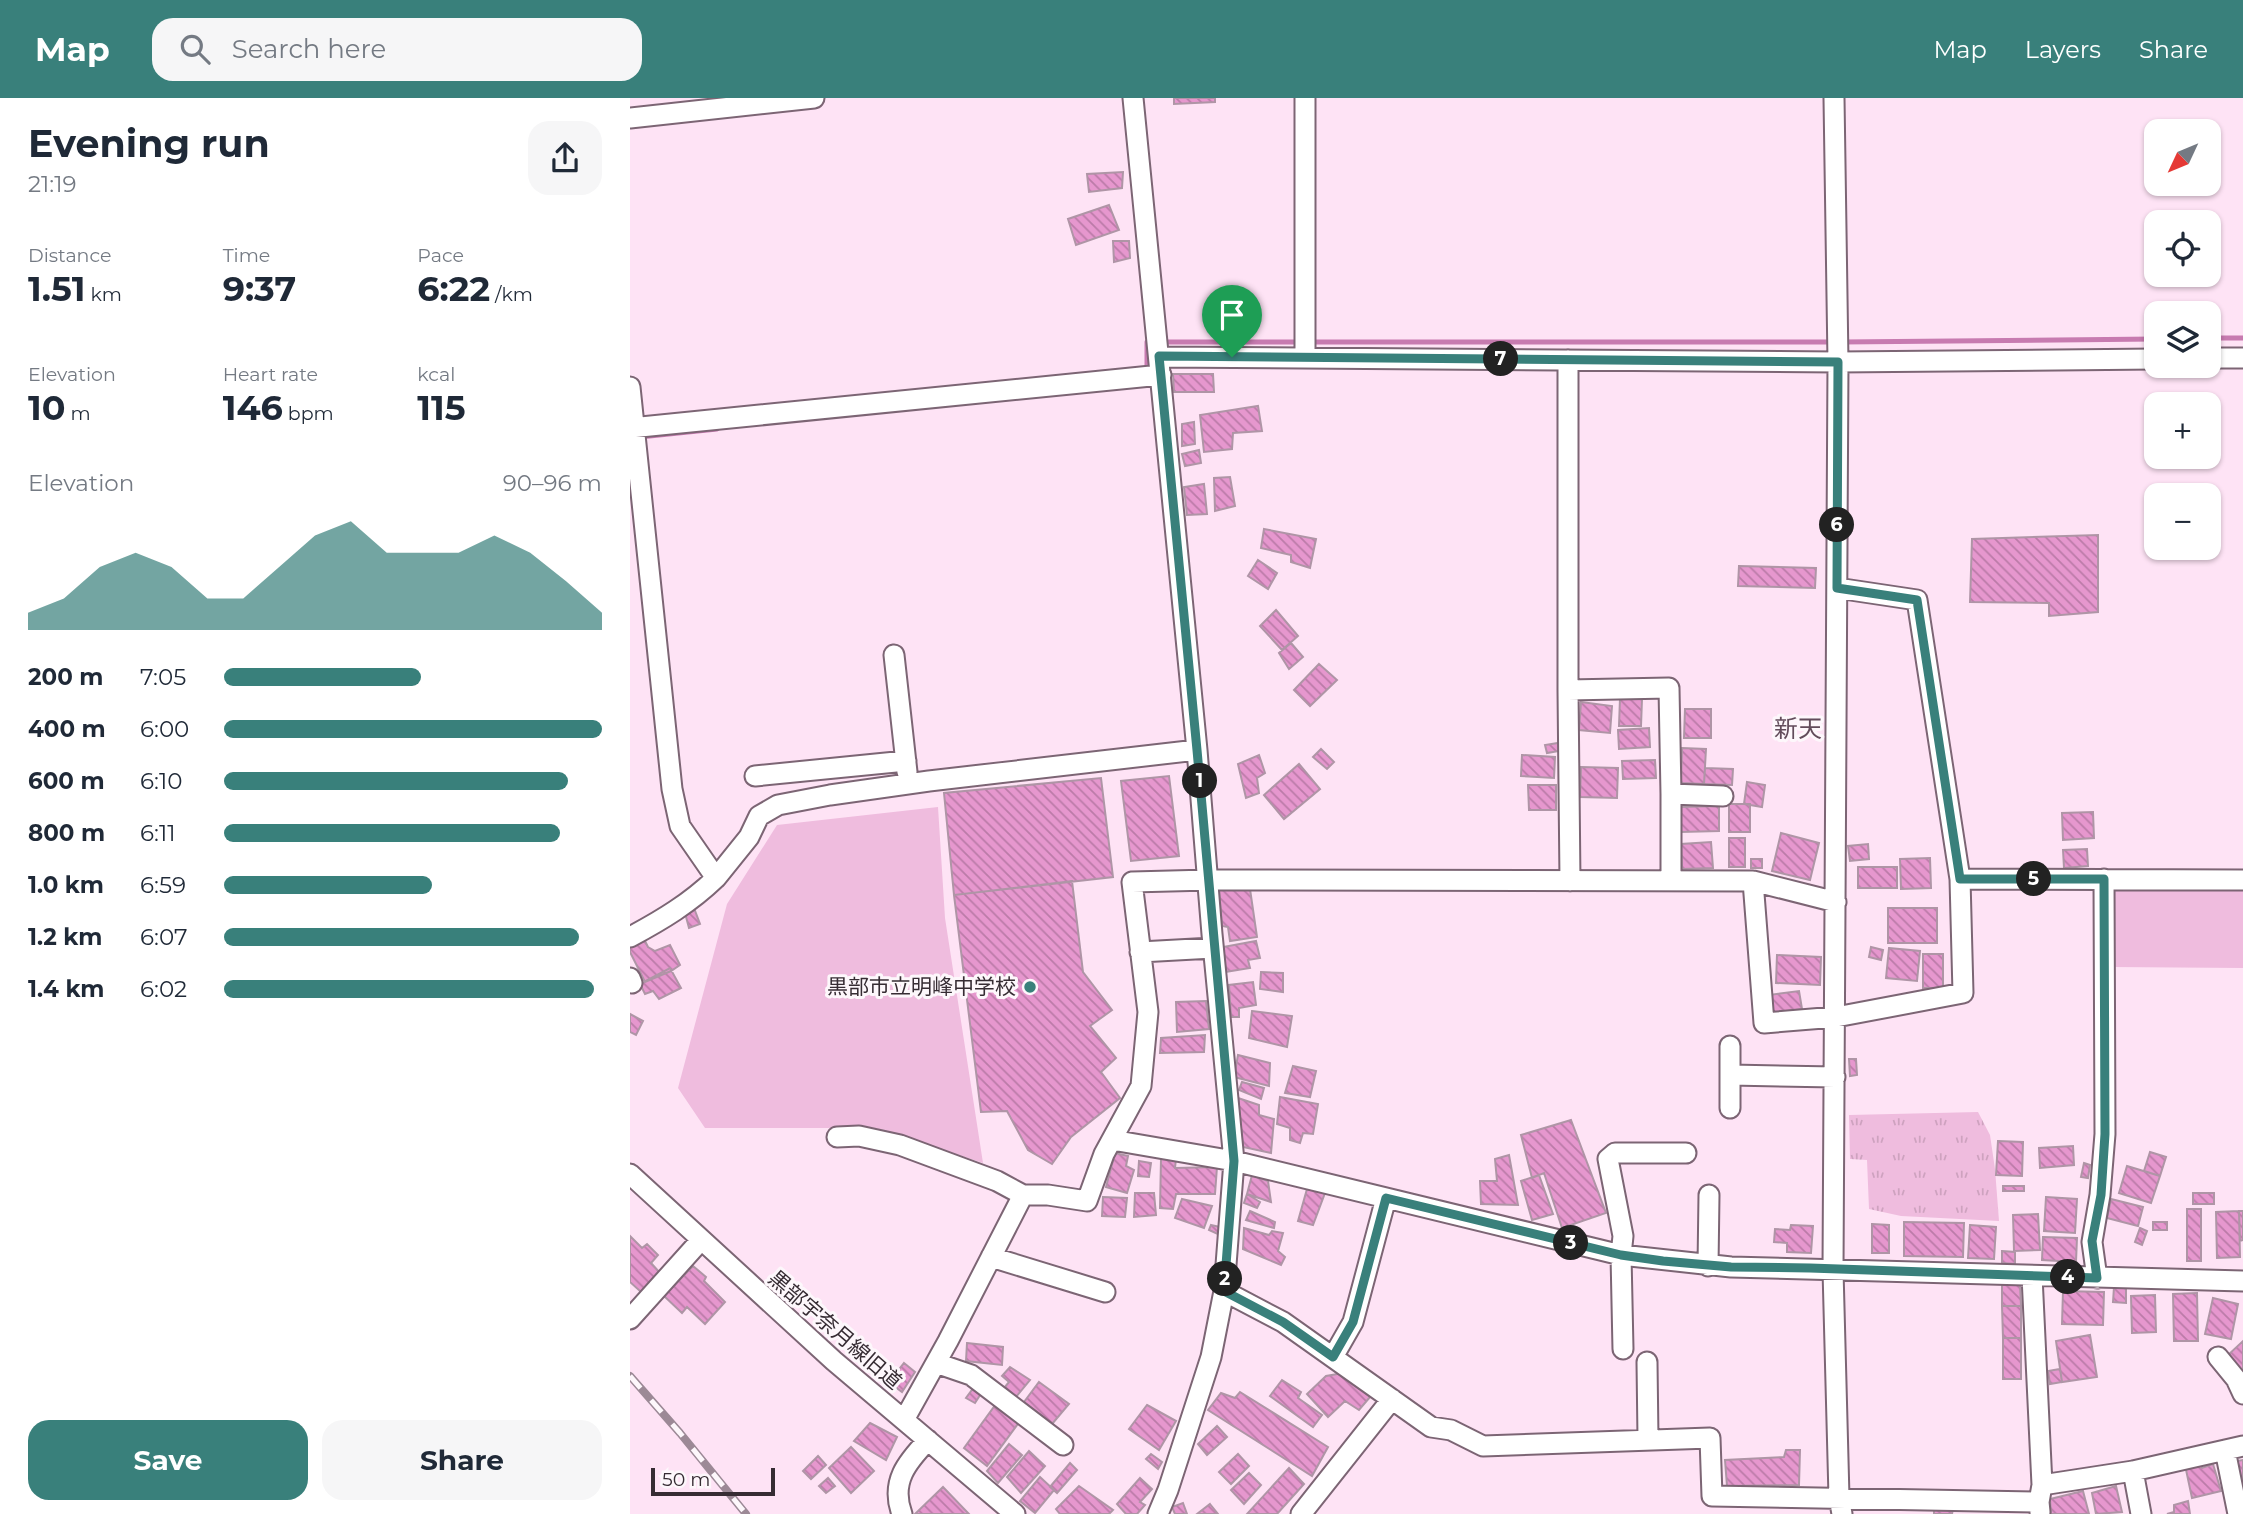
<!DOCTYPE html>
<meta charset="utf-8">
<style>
body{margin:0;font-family:Montserrat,"Noto Sans JP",sans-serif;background:#f6f6f7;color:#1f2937;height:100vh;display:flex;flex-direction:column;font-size:26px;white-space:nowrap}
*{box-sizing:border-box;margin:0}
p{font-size:23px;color:#747a83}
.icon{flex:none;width:38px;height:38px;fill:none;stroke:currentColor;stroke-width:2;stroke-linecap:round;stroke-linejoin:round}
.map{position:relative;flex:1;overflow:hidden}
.side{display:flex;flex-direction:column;background:#fff;width:630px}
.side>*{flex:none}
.needle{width:46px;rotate:226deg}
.tools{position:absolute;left:1514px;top:21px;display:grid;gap:14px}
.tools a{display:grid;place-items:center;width:77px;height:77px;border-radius:14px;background:#fff;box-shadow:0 2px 5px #0004;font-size:35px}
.scale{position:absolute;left:21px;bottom:18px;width:124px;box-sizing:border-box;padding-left:7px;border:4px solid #362c33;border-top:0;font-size:19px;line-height:24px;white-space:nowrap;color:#362c33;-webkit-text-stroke:5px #fdf7fb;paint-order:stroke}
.pin{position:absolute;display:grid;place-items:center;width:60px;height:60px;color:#fff;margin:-72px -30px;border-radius:50% 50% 50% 0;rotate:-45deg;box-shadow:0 0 7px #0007}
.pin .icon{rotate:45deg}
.km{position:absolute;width:35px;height:35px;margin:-18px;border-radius:50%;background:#222;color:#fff;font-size:19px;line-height:35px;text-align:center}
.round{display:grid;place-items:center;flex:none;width:74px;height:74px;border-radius:21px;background:#f6f6f7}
.summary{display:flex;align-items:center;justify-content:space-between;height:119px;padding:0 28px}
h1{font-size:38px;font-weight:700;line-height:52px}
.stats{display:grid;grid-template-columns:repeat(3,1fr);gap:10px;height:119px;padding:7px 28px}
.stats div{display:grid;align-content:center}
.stats b{font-size:35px;font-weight:700}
.stats small{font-size:19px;font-weight:400}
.stats p{font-size:19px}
.chart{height:196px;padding:14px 28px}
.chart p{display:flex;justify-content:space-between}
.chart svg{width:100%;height:126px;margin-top:7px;fill:#39807b;opacity:.7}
.primary-button{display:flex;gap:14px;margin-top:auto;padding:14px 28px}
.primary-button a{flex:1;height:80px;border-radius:21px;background:#39807b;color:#fff;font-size:28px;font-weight:700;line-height:80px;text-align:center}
.primary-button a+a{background:#f6f6f7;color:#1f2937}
ul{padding:0 28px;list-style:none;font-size:23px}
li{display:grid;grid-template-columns:112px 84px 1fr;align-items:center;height:52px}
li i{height:18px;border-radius:9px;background:#39807b}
header{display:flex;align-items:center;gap:42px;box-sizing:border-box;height:98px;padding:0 35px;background:#39807b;color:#fff}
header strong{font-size:33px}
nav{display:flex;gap:38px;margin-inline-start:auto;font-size:24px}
.search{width:490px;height:63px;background:#f6f6f7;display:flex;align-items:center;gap:18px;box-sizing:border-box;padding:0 24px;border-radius:21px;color:#747a83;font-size:26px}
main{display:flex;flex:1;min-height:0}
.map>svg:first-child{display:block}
.grass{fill:url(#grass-tufts)}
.green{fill:#efbcde}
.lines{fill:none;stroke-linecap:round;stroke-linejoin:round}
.stream{stroke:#c77bb0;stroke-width:5}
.building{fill:url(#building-back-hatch);stroke:#af95a6;stroke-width:2}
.minor-casing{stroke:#7c6574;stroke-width:23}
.minor{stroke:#fff;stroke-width:19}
.rail-casing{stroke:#9c8996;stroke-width:8}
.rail{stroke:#fdf7fb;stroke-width:5;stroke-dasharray:16;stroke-linecap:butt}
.route-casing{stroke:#fff;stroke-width:14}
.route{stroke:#39807b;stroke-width:9}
.poi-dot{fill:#39807b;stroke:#fdf7fb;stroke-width:2.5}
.labels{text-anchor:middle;stroke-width:6;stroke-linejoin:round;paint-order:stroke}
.poi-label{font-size:21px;fill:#362c33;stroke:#fdf7fb;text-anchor:end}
.street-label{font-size:21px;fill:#362c33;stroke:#fdf7fb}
.quarter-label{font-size:24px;fill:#624c5b;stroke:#fdf7fb}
</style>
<header>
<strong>Map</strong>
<div class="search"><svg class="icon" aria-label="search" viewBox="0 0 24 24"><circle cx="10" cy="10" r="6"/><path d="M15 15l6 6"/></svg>Search here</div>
<nav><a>Map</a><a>Layers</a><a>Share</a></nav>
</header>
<main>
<section class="side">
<div class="summary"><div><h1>Evening run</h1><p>21:19</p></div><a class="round"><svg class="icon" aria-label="share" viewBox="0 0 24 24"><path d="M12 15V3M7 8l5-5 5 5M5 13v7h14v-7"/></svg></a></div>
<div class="stats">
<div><p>Distance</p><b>1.51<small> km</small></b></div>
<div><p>Time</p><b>9:37</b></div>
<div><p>Pace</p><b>6:22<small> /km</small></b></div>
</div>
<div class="stats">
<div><p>Elevation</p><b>10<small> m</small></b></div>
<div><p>Heart rate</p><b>146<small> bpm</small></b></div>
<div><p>kcal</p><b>115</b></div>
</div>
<div class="chart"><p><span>Elevation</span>90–96 m</p>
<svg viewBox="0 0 160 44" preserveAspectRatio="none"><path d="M0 44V38L10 33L20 22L30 17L40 22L50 33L60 33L70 22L80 11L90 6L100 17L110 17L120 17L130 11L140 17L150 27L160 38V44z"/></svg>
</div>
<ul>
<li><b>200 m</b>7:05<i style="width:52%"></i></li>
<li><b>400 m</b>6:00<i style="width:100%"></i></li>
<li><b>600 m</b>6:10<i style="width:91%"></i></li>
<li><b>800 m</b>6:11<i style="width:89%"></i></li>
<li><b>1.0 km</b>6:59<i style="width:55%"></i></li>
<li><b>1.2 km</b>6:07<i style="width:94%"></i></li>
<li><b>1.4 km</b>6:02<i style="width:98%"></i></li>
</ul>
<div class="primary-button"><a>Save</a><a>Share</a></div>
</section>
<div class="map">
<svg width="1613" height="1416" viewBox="0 0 1613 1416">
<defs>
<pattern id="grass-tufts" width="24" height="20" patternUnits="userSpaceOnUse" patternTransform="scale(1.75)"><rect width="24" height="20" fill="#efbcde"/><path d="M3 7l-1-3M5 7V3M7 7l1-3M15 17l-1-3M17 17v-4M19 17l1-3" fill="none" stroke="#cea2bf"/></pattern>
<pattern id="building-back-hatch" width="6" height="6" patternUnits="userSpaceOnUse" patternTransform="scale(1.75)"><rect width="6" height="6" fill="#e697ce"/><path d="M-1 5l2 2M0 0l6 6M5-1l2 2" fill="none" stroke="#bb7ba8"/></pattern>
</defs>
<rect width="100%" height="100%" fill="#fee3f5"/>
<path class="grass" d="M1348,1014L1360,1037L1365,1071L1369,1123L1271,1118L1239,1111L1237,1062L1220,1061L1219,1017Z"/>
<path class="green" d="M308,709L315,820L353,1065L245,1030H75L48,990L97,806L147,727Z
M1613,791V870L1481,869L1482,793Z"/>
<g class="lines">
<path class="stream" d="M1578,240H1613
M680,244H1202
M1212,244L1526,241
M517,273V244H670
M10,339L87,331"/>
</g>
<path class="building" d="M544,0H585V4L544,6Z
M493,74L492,90L459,94L457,76Z
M479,107L489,132L446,147L438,121Z
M483,143H499L500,160L484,164Z
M543,276H583L584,294H544Z
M628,308L632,333L603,335L602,351L574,354L570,317Z
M564,324L565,346L552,348V326Z
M569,352L571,365L555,368L552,356Z
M600,379L605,408L585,413L584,380Z
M574,386L577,416L557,417L554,389Z
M634,431L686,441L680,470L661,464V457L631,450Z
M1468,437V514L1419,518V505L1340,504L1342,441Z
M628,462L647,475L638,491L618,478Z
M1109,468L1186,470L1185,490L1108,488Z
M646,512L668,538L652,552L630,528Z
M661,545L673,559L659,571L649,555Z
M689,566L707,582L680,608L664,592Z
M990,600L1012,601L1011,628H989Z
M951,604L982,608L980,635L949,632Z
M1055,611H1081V640H1054Z
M1019,630L1020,649L989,651L988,632Z
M928,645L929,653L917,655L915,647Z
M1052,650L1076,651L1074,686L1051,685Z
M691,651L704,664L697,671L683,659Z
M629,657L635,675L627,680L629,695L616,700L608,666Z
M892,657L925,659L924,680L891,678Z
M1025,662L1026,680L993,681L992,663Z
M669,666L690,691L654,721L634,697Z
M951,669L988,670L987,700L950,699Z
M1075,670L1103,671L1102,687L1074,686Z
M539,678L549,758L501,763L491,683Z
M471,680L483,779L324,797L314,695Z
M1117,684L1135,687L1132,709L1114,706Z
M898,687H926V712H899Z
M1099,706H1120V734H1099Z
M1089,708V733L1051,734V709Z
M1463,714L1464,740L1433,742L1432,715Z
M1151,735L1189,745L1180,782L1142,773Z
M1099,740H1115V769H1099Z
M1081,744L1083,770L1052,771L1051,746Z
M1238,746L1239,761L1220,763L1218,748Z
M1457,751L1458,768L1434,770L1433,752Z
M1300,760L1301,790L1271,791L1270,761Z
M1121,761H1132V770H1121Z
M1228,769H1267V790H1228Z
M442,783L453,874L482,912L460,928L486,960L471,974L490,1000L441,1039L422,1066L398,1052L377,1013L351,1014L324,797Z
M589,791H620L627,839L600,843L598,829L592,828Z
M64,810L70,826L59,830L55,815Z
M1258,810H1307V845H1258Z
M13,839L18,849L25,853L40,847L50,867L41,873L15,884L0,854V845Z
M626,843L630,860L618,862L620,870L595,874L593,849Z
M1241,849L1253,852L1251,862L1239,859Z
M1259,850L1290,853L1287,883L1256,880Z
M1293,856H1313V890H1293Z
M1147,857L1191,859L1190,887L1146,885Z
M40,870L51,890L29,901L23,893L15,896L10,886Z
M631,874L653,875V894L630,891Z
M623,884L626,907L609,910V919H601L599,887Z
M1169,893L1172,911L1142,915L1139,897Z
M576,903L579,931L547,934L546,904Z
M622,913L662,918L657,949L619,940Z
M0,916L13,923L6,937L0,934Z
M575,937L574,954L530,955L531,940Z
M608,957L640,965L639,988L604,979Z
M1219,961H1226L1227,977L1220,978Z
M663,968L686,973L680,999L655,995Z
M612,984L634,990L631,1001L609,992Z
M650,999L688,1006L683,1036L673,1035L670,1045L660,1042V1030L647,1026Z
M608,1000L629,1007V1017L644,1021L641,1055L613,1049Z
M941,1022L976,1115L932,1130L914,1075L902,1080L891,1037Z
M1368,1043L1393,1044L1392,1078L1366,1077Z
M1443,1048L1444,1067L1410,1070L1409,1050Z
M1520,1054L1536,1059L1530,1078L1514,1073Z
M485,1055L498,1058L496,1068L504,1072L497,1095L476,1089Z
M879,1057L888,1107L851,1106L850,1083H867L865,1061Z
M531,1061H546L545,1070L587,1069L585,1096H546L543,1111L530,1110Z
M509,1063L521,1065L519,1079L508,1078Z
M1454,1065L1460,1067L1458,1080L1451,1079Z
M1497,1068L1530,1078L1521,1105L1489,1095Z
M622,1077L638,1083L641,1104L617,1096Z
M909,1077L923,1116L902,1122L891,1083Z
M1373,1088H1394V1093H1373Z
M677,1091L695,1095L683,1127L668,1123Z
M505,1095H524L526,1117L504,1119Z
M1563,1095H1584V1106H1563Z
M617,1096L630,1104L627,1110L614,1105Z
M473,1099L497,1100L495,1119L472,1118Z
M1416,1099L1447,1101L1445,1135L1414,1133Z
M552,1101L582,1108L574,1130L545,1120Z
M1481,1101L1513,1109L1508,1128L1477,1120Z
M1557,1111H1571V1163H1557Z
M620,1113L645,1124L644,1130L616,1122Z
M1609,1113H1613V1142L1610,1143Z
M1609,1113L1610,1159L1587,1160L1586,1114Z
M1408,1116L1410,1152L1384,1153L1383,1117Z
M1274,1124L1334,1125L1333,1159L1274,1158Z
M1523,1124H1537V1132H1523Z
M1242,1126L1259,1127V1155H1242Z
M581,1127L590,1129L588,1136L579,1132Z
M1161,1127L1183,1128L1181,1155L1157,1154V1145L1144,1144L1145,1131L1160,1132Z
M1340,1127L1366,1129L1364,1161L1338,1160Z
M614,1130L639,1137L642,1133L653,1135L648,1153L655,1159L651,1167L613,1151Z
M1510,1130L1517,1133L1512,1147L1505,1144Z
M0,1138L12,1150L17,1146L28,1157L21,1165L31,1176L11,1194L0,1184Z
M1413,1139L1447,1140L1446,1164L1412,1162Z
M1372,1153L1385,1154V1166L1372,1165Z
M63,1168L76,1179L74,1183L95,1204L75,1226L57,1209L52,1215L34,1198Z
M1372,1187H1390L1391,1208H1372Z
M1484,1189L1496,1190V1205L1483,1204Z
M1433,1193L1474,1194L1473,1227L1432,1226Z
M1567,1195L1568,1243H1544L1543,1196Z
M1525,1197L1526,1234L1502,1235L1501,1198Z
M1583,1200L1608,1206L1601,1241L1575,1236Z
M1372,1208H1391V1240H1373Z
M1460,1237L1467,1279L1432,1284L1426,1243Z
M1373,1240H1391V1281H1373Z
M1613,1243V1275L1597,1258Z
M337,1245L373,1249L372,1267L336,1263Z
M274,1265L285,1274L272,1294L259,1284Z
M380,1269L400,1282L386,1299L374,1290L379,1284L372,1278Z
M1430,1271L1432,1284L1420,1286L1418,1273Z
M713,1275L740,1299L729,1312L715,1303L698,1319L677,1296L696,1278Z
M652,1282L671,1294L668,1300L692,1317L683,1329L640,1298Z
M409,1284L439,1306L422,1326L394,1304Z
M344,1289L352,1294L345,1305L336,1300Z
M610,1294L698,1349L682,1378L578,1312L591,1295L605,1300Z
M366,1306L390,1323L357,1368L334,1350Z
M517,1307L546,1323L529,1352L499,1331Z
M240,1325L267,1339L256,1362L224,1343Z
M587,1328L597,1339L577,1357L568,1346Z
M379,1346L392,1357L368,1385L357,1373Z
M221,1349L244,1373L221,1395L199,1370Z
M1156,1352H1170L1169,1387L1097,1388L1095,1362L1154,1359Z
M399,1353L415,1368L391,1395L377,1379Z
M521,1356L532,1364L528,1371L516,1361Z
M608,1356L619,1368L601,1386L589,1374Z
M188,1358L196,1367L181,1381L173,1373Z
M1569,1362L1572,1370L1583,1366L1591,1393L1562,1400L1555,1367Z
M1613,1362V1391L1609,1392L1607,1363Z
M440,1365L447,1372L427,1395L420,1389Z
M659,1370L674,1386L647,1416H617Z
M619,1375L631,1387L614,1406L601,1392Z
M410,1379L424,1392L405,1415L390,1403Z
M198,1380L205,1388L196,1395L189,1388Z
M510,1380L522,1391L510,1404L515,1407L507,1416H496L487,1406Z
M449,1388L483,1412L479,1416H430L426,1411Z
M1486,1388L1492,1414L1466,1416L1462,1395Z
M313,1389L339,1416H285Z
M1453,1393L1459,1416H1421L1420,1401Z
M1558,1403L1560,1416H1537L1544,1414V1407Z
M553,1405L557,1416H545L542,1409Z
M580,1406L588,1416H567Z
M1304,1409L1323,1411L1322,1416H1304Z"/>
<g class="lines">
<g class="minor-casing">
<path id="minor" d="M503,0L567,652L582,836L604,1063L594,1193L581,1259L538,1392L528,1416
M1204,0L1208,264L1203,1172L1209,1399L1212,1416
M0,20L184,0
M529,259L1208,264L1526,261
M675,260V0
M1578,260H1613
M938,262V592
M0,289L42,691L50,728L86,780C60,805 32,822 0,839
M0,330L531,277
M264,557L277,674
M125,678L276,663
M1041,696L1093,698
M86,780L119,739L129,718L148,707L200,697L299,683L567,652
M1330,781L1613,782
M940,783L938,592L1039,590L1041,696V783
M1123,783L1206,804
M510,854L583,850
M0,880L2,885
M1100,977V948
M1100,1010V977L1205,979
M207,1039L229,1038L270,1047L367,1083L393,1097
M482,1042L604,1063L991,1157L1101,1169L1613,1183
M0,1076L204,1263L385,1416
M361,1159L475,1194
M1078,1168L1079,1097
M1402,1178L1412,1387L1409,1404L1410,1414
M1467,1180L1462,1144L1470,1097L1475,1036L1474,781
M594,1193L653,1224L801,1329L821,1332L853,1348L1080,1340L1082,1398L1409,1404
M0,1221L71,1142
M993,1251L991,1157L993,1138L978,1061L985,1055H1056
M703,1259L723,1224L756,1100
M1588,1259L1606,1281L1613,1296
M1017,1264L1018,1341
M306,1265L341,1277L433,1347
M274,1322L318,1243L393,1097H418L457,1103L474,1056L511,988L518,914L502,784L579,782L1123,783L1134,925L1206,919L1333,895L1330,781L1287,502L1207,490
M1595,1352L1608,1416
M1503,1373L1511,1416
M1412,1387L1503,1373L1613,1348
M272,1416C260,1384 277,1364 298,1342
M671,1416L762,1301"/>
</g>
<use href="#minor" class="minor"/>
<g class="rail-casing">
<path id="rail" d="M0,1278L50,1335L116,1416"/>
</g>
<use href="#rail" class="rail"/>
</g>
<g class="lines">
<g class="route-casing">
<path id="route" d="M529,258L1208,264L1207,490L1287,502L1330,781H1474L1475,1036L1471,1097L1462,1143L1467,1180L1180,1170L1101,1169L1033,1163L991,1157L756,1100L723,1224L703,1259L653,1224L594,1193L604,1063L567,652Z"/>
</g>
<use href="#route" class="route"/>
</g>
<circle class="poi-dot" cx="400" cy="889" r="7"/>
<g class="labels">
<g class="poi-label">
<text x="386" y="896">黒部市立明峰中学校</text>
</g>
<g class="street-label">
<text transform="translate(205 1232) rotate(41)" y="7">黒部宇奈月線旧道</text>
</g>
<g class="quarter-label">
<text x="1168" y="639">新天</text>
</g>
</g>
</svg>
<div class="tools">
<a><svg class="needle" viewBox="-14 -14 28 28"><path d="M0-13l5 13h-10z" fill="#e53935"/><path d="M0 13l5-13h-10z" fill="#747a83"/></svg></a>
<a><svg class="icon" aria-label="locate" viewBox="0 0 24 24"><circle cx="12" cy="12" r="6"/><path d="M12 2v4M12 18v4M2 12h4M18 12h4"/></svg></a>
<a><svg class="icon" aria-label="layers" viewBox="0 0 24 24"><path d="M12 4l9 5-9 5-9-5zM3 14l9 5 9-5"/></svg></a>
<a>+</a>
<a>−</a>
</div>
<div class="scale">50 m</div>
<div class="pin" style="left:602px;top:259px;background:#1e9e55"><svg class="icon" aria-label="arrive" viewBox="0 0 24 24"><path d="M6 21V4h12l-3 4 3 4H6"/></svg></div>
<b class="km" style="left:570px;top:683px">1</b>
<b class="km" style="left:595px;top:1181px">2</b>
<b class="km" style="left:941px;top:1145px">3</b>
<b class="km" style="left:1438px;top:1179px">4</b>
<b class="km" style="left:1404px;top:781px">5</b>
<b class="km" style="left:1207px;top:427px">6</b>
<b class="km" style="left:871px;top:261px">7</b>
</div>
</main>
